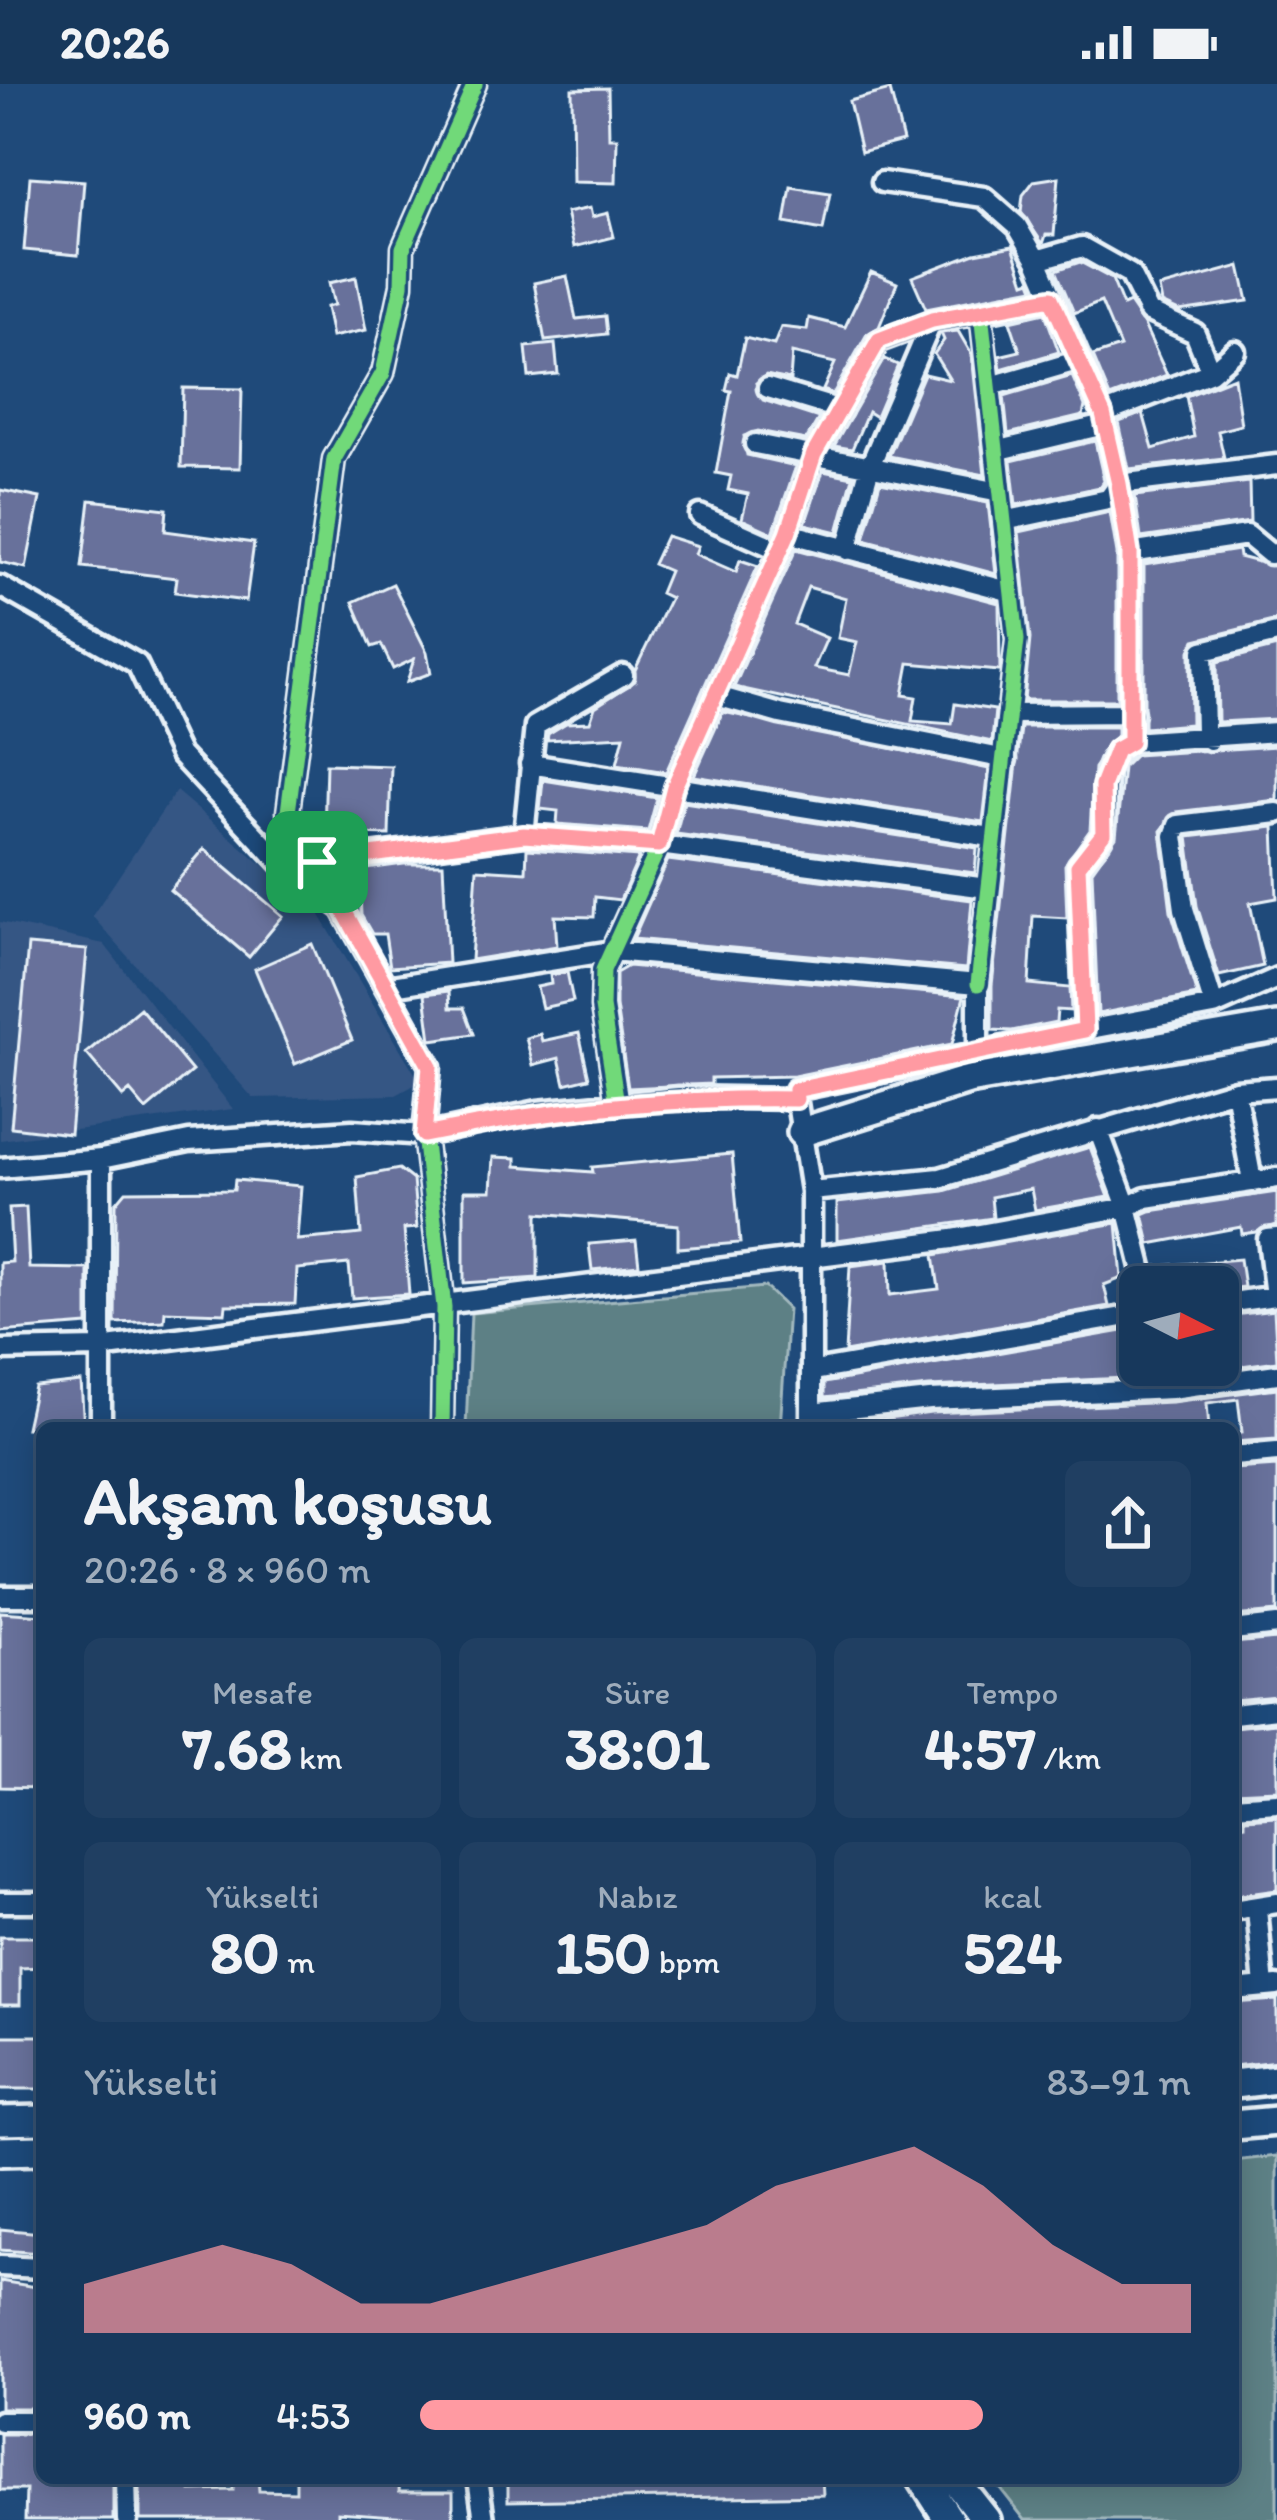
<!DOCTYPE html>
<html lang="tr">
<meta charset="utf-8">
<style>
body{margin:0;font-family:Itim,sans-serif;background:#203f62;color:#f1f3f6;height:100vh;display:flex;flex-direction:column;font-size:45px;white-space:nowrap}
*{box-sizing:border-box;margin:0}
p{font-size:39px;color:#9eacbb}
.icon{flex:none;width:66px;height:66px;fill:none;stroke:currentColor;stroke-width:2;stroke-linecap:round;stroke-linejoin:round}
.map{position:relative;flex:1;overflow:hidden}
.details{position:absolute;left:36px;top:1338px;width:1203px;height:1062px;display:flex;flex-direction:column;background:#17385c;border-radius:18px;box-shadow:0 6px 30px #0003,0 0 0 3px #365272}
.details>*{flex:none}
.needle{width:78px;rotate:96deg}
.controls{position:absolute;left:1119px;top:1182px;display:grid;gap:24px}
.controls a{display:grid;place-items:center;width:120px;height:120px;border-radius:18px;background:#17385c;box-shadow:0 6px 30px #0003,0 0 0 3px #365272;font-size:60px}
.pin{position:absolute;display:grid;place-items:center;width:102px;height:102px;color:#fff;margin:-51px;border-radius:24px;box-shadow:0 6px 18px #0006}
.round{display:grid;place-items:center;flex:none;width:126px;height:126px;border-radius:18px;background:#203f62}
.head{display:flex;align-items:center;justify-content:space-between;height:204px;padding:0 48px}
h1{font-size:66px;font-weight:800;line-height:90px}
.stats{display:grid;grid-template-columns:repeat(3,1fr);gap:18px;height:204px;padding:12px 48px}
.stats div{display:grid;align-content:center;border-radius:18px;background:#203f62;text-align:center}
.stats b{font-size:60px;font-weight:800}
.stats small{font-size:33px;font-weight:400}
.stats p{font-size:33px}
.chart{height:336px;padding:24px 48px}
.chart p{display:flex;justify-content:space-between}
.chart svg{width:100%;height:216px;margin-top:12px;fill:#ff9aa2;opacity:.7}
ul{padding:0 48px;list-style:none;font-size:39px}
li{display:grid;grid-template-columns:192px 144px 1fr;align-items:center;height:90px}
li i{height:30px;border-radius:15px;background:#ff9aa2}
.status{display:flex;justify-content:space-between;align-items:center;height:84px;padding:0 60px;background:#17385c;direction:ltr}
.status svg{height:33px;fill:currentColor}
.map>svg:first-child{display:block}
.built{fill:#355684}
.green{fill:#5d8085;stroke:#a2b8be;stroke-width:3}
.building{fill:#67719b;stroke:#e8f1f8;stroke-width:3;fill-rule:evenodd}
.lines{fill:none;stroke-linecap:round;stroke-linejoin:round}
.street-casing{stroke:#e8f1f8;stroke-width:27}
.secondary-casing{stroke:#e8f1f8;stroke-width:36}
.street{stroke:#1f4a7a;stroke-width:18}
.secondary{stroke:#1f4a7a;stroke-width:27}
.cycleway-casing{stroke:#1f4a7a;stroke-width:22}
.cycleway{stroke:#71d979;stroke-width:15}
.route-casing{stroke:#fff;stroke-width:24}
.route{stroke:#ff9aa2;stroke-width:15}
</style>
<div class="status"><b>20:26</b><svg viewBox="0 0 49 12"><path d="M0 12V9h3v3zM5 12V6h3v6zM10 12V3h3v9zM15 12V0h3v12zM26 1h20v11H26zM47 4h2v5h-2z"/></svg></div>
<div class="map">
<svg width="1277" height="2436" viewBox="0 0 1277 2436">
<rect width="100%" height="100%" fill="#1f4a7a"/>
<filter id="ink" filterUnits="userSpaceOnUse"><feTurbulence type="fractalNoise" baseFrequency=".00833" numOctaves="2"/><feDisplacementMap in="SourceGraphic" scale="24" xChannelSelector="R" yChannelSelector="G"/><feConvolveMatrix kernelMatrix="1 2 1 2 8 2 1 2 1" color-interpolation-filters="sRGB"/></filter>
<g filter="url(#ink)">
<path class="built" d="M176,707L318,828L420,998L396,1011L253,1014L92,832Z
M0,838L104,860L233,1025L0,1056Z"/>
<path class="green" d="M765,1203L788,1225L780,1344H466L471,1229Z
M1277,2072V2436H1025L992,2394H1233V2077Z"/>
<path class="building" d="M608,4L609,54H617L616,99L573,98L572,5Z
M890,6L903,57L861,68L849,17Z
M30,93L84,97L78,171L24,166Z
M1059,93L1054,151H1046L1043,160L1021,128L1023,111L1034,97Z
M791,103L830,109L823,146L785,139Z
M590,124L592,133L608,129L614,153L574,163L566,129Z
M1013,162L1025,198L1031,196L1034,204L926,225L912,193L975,169Z
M1080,178L1112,195L1123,222L1129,219L1144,241L1167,291L1110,313L1093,272L1120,263L1101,218L1074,229L1056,186Z
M1240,182L1248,217L1179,227L1162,219L1159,204Z
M871,188L897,199L879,243L867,250L833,310L823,306L835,279L792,269L790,296L766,291L756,299L763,316L819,334L806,356L758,347L744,352L747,371L796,382L773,449L742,435L748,410L728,406L731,392L716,389L731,307L726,306L730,289L737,291L745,254L774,261L781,243L807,246L809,234L845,243Z
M567,192L576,235L605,232L607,250L545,257L534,199Z
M356,193L366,246L332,253L326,223L334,221L329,199Z
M1045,229L1059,268L1001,285L999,272L1020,267L1010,237Z
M958,247L972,271L985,391L889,372L924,290L950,296L934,270L944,256L941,249Z
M555,260L558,290L529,293L526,263Z
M884,275L898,281L876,333L868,328L852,365L834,362Z
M1072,292L1085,322L1083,332L1008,350L1004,312Z
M1234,293L1241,341L1218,347L1224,374L1129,385L1119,338L1143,329L1153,365L1194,353L1186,312Z
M183,304L242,305L240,384L181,383Z
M1095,357L1104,397L1100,403L1016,421L1011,377Z
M823,387L853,393L838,448L805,440Z
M880,398L988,419L996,490L864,455Z
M1249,398L1250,438L1141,454L1135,412Z
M0,406L40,414L26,484L0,478Z
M90,416L167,425L165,447L254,459L246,517L175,508L177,494L82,483Z
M1110,428L1117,470V616H1024L1030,555L1019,448Z
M666,452L698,462L695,470L736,488L740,476L758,482L666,688L617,680L624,652L547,656L548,650L566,639L590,638L595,623L635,597V586L670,514L660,509L669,487L653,480Z
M796,465L999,519L1000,587L909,579L903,611L916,613L912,637L952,640L955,620L995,626L992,658L734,603ZM808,503L846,514L838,554L857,558L849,591L814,584L827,554L794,540Z
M1238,466L1239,473L1277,483V536L1195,556L1190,567L1191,640L1144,644V481Z
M393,500L427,568L431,589L407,598L414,575L393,585L381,560L372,563L353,518Z
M1277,563V635L1218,638L1217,578Z
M723,628L989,685L983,738L694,692Z
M1021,643H1117V651L1094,684L1090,746L1065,781L1067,834L1033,832L1029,900L1070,904L1071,927L1057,926L1056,938L1012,947L992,946V901Z
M1277,662V716L1176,728L1161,747L1171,827L1197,911L1098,930L1092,787L1116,753L1123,683L1135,671Z
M326,680L391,682L389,751L324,749Z
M543,696L657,714L648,747L557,740L558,727L540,725Z
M684,718L977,764L975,789L676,750Z
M1274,743L1277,814L1250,819L1263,882L1219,892L1197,822L1188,753Z
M204,765L283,832L249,873L170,806Z
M527,765L639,773L620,816L595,813L594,833L555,832L557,862L471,876L477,785L526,788Z
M668,776L972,816L966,885L633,855Z
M404,780H443L448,879L390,883L385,850H372L361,831L359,786Z
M312,860L352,956L295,980L255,885Z
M28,861L87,866L70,1050L11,1043Z
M628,882L964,912L952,960L794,992L711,994V1000L628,1004L616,922V889Z
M567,888L573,917L542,924L537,903L551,900L550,891Z
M449,907L450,924H464L474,950L431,956L425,910Z
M140,924L192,987L146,1026L130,1007L123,1013L86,969Z
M579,949L589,994L565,1000L559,974L533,981L526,954L540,950L542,957Z
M1090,1063L1109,1113L1035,1126L1031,1105L991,1113L993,1134L837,1156V1119L944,1107Z
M732,1070L740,1159L678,1164V1141L538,1129V1194L464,1199V1107H491L493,1073L516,1074V1082L593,1088L592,1083Z
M399,1085L413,1096L417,1144L404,1145L409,1210L352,1214L349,1180L297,1185L295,1220L226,1221L225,1229L165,1227L164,1237L115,1239L116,1119L126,1107L234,1106L235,1096L301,1102L297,1156L352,1151L361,1150L357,1093Z
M1277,1108V1141L1256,1148L1242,1150L1241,1143L1150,1160L1143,1130L1150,1127Z
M26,1123L29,1184L88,1185V1241L0,1248V1179L12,1178L9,1124Z
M1117,1139L1122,1194L1104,1201L1109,1222L845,1268L850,1182L889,1177L890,1211L939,1205L934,1171Z
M636,1156L639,1181L592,1186L589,1160Z
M1240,1175L1244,1203L1218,1206L1162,1203L1158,1182Z
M1274,1226L1277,1277L1170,1292L929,1303L824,1314V1299L1140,1244V1281H1218V1233Z
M81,1298L84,1344H26L35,1303Z
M1277,1304V1355L1233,1358V1349L1242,1348L1238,1315L1207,1319L1209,1344H824L931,1329L1172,1318Z
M1277,1382V1528L1233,1532V1385Z
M0,1528L42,1531V1704L0,1703Z
M1277,1555V1612L1233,1616V1559Z
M1277,1639V1706L1233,1708V1643Z
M1277,1733V1806L1233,1812V1742L1245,1741V1735Z
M0,1853H42V1883L20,1884V1921H0Z
M1277,1916V1977L1233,1982V1919Z
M0,1952H42V2005H0Z
M0,2145L42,2149V2169L0,2166Z
M0,2197L42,2204V2324H0Z
M0,2350H42V2394H113V2436H25L26,2406H0Z
M140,2394H190L191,2407L233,2406V2394H258L259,2407L296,2408V2394H400L399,2408H453V2436L338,2428V2436H140Z
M508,2394H822L823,2411L508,2417Z"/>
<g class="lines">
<g class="street-casing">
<path id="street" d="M882,98L984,113L1017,142L1037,176L1103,330L1119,400L1130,469V658
M1037,176L1082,163L1130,190L1149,228L1195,249L1211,288
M981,229L1051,214
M988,303L1080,276
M768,304L841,326
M1103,330L1211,288L1235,267
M755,360L1000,408
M1000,366L1104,341
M700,431L779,466
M1004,437L1108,415L1119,400L1277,381
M788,449L1012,508
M847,466L870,382L932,237
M1130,469L1247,451L1270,470L1277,469
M0,502L137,580L180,671L281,779L341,824
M717,612L780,630L1006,675
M1012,630L1133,629
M1210,656L1205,647L1203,567L1277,549
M530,680L991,753
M524,751L659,761L987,804
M317,778L524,751L535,642L623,591
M386,903L612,867L978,900V967
M1214,922L1184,825L1174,752L1178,741L1277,729
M1085,946L1214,922L1277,894
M1235,1006L1252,1097
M617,1020L602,923L603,886L657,767L674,703L788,449L814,370L879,257L932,237L981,229L1017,556L978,900
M1098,1045L1127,1123L1147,1203
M0,1084L101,1075L189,1057L352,1046L424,1051L538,1027L679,1013L796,1015
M811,1107L940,1094L1235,1006L1277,1003
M1218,1220L1275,1212L1268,1155L1277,1154
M0,1266L99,1264L952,1155L1127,1123L1146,1114L1277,1094
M814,1287L1140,1230
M811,1329L930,1316L1171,1305L1277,1290
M101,1344V1075
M442,1344L444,1223L424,1051L430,982L288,728L334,375L383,289L402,201L403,164L475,0
M811,1344V1107L795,1006L1085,946L1078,782C1085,773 1100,760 1103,750C1113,716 1092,680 1130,658L1277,648
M1233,1372L1277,1368
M0,1512H42
M1233,1546L1277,1541
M1233,1630L1277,1625
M1233,1722L1277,1719
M0,1818H42
M1257,1825L1264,1903
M1233,1826L1277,1819
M1233,1906L1277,1902
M0,2182L42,2184
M0,2337H42
M126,2394L127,2436
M478,2394L484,2436"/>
</g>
<g class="secondary-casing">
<path id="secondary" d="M802,1048L968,996L1277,943
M1233,2000L1277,1995
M0,2037L42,2036
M1233,2041L1277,2037
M0,2067L42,2066
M922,2394L949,2436
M953,2394L986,2436"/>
</g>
<use href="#street" class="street"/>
<use href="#secondary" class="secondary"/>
<g class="cycleway-casing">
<path id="cycleway" d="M617,1020L602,923L603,886L657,767L674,703L788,449L814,370L879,257L932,237L981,229L1017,556L978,900
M442,1344L444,1223L424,1051L430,982L288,728L334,375L383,289L402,201L403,164L475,0"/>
</g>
<use href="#cycleway" class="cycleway"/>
</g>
</g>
<g class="lines" filter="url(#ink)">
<g class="route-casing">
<path id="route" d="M1051,214L1103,330L1119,400L1130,469V658L1116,666L1102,702L1103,750L1078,782L1085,946L795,1006L796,1015C669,1013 548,1025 424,1051L430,982L317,778L524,751L659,761L674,703L788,449L814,370L879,256L932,236Z"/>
</g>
<use href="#route" class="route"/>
</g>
</svg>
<div class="controls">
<a><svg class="needle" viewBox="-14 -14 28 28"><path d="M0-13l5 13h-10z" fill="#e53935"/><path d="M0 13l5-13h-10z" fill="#9eacbb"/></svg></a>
</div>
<div class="pin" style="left:317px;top:778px;background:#1e9e55"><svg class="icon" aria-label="arrive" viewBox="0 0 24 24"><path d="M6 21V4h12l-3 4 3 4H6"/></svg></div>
<section class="details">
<div class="head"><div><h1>Akşam koşusu</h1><p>20:26 · 8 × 960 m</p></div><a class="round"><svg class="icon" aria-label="share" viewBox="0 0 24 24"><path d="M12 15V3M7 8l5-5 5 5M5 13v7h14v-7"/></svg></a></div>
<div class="stats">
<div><p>Mesafe</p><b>7.68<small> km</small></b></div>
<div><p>Süre</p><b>38:01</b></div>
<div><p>Tempo</p><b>4:57<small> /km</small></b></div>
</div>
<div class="stats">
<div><p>Yükselti</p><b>80<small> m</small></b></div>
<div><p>Nabız</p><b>150<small> bpm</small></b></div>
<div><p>kcal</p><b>524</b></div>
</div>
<div class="chart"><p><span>Yükselti</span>83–91 m</p>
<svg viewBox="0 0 160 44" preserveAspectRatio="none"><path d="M0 44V34L10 30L20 26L30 30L40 38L50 38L60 34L70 30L80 26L90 22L100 14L110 10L120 6L130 14L140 26L150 34L160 34V44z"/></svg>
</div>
<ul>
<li><b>960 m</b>4:53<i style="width:73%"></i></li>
</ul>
</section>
</div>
